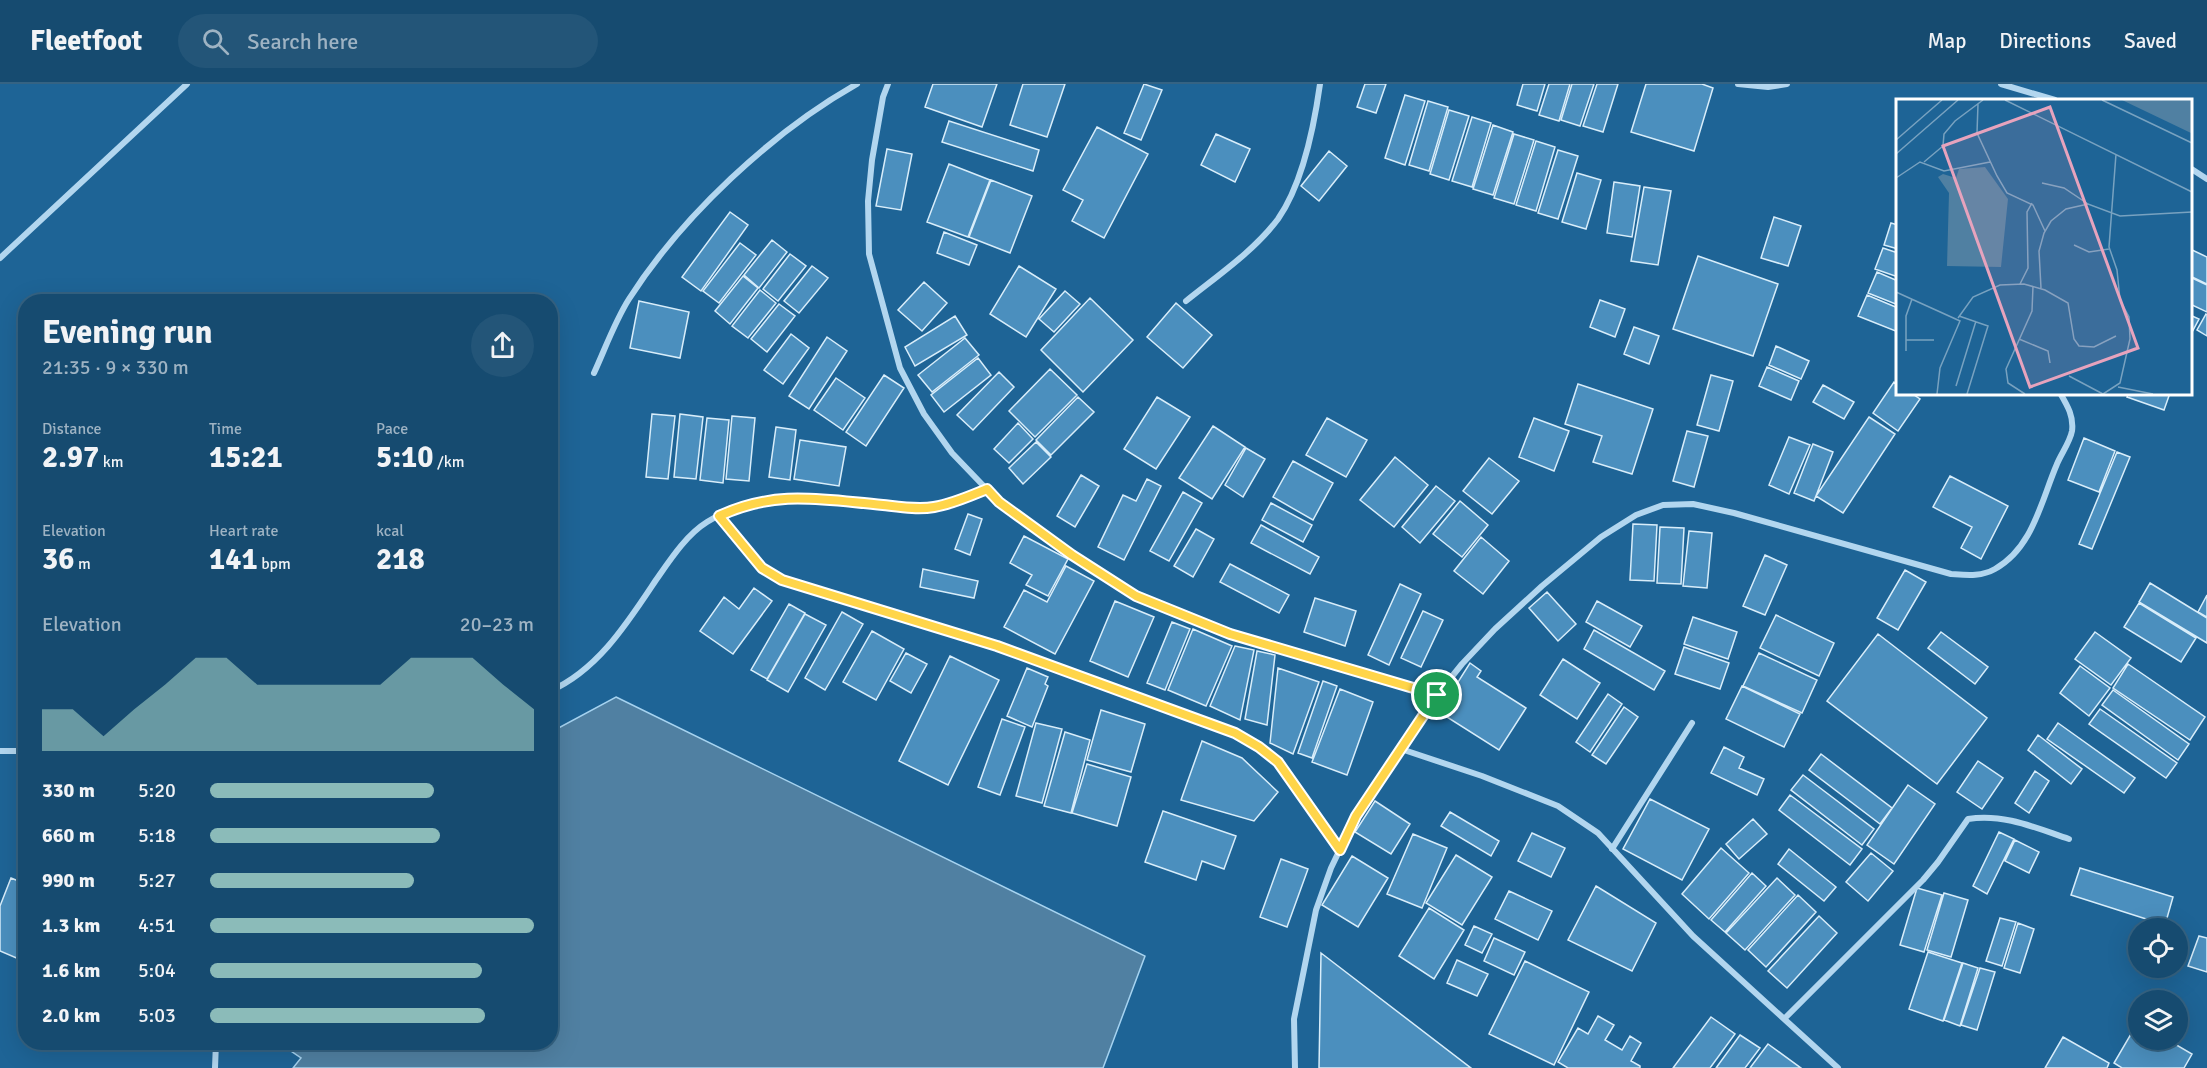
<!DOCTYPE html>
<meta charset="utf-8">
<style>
body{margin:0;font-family:Signika,sans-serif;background:#235578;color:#f1f3f6;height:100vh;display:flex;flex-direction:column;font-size:22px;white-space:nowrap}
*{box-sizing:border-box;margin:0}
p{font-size:20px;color:#9eb3c3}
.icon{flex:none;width:33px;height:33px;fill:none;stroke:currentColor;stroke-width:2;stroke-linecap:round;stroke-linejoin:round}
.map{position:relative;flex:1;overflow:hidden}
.drawer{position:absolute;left:18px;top:210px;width:540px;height:756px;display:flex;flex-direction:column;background:#164b70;border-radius:24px;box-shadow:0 6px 24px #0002,0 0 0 2px #356383}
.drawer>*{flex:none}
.controls{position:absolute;left:2128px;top:834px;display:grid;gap:12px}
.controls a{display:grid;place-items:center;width:60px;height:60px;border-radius:50%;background:#164b70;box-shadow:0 6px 24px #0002,0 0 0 2px #356383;font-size:30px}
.pin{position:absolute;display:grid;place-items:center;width:51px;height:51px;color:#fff;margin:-26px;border:3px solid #fff;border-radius:50%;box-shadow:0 2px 6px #0007}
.round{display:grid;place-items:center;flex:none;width:63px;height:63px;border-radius:32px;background:#235578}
.summary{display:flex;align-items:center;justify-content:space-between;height:102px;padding:0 24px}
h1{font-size:33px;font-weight:800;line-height:45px}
.stats{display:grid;grid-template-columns:repeat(3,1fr);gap:9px;height:102px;padding:6px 24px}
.stats div{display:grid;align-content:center}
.stats b{font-size:30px;font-weight:800}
.stats small{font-size:16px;font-weight:400}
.stats p{font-size:16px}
.chart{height:168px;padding:12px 24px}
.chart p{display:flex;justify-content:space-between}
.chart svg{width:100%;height:108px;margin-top:6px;fill:#8bbbb9;opacity:.7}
ul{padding:0 24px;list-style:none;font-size:20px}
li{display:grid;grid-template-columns:96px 72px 1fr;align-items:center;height:45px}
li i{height:15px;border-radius:8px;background:#8bbbb9}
header{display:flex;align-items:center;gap:36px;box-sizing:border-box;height:84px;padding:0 30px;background:#164b70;border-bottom:2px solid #356383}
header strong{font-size:28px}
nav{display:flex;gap:33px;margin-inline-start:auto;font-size:21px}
.search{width:420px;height:54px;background:#235578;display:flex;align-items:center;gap:15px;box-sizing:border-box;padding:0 21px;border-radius:33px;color:#9eb3c3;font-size:22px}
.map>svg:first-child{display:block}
.water{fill:#5080a2;stroke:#a6d3f0;stroke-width:1.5}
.building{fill:#4b8fbe;stroke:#d8edfa;stroke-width:1.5}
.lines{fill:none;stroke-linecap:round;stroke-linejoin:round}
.minor{stroke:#b2d6ef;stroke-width:6}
.route-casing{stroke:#fff;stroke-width:12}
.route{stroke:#ffd54a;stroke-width:8}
.inset-road{fill:none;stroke:#78a2c0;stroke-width:1.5}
.view{fill:#e7a3bd;fill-opacity:0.15;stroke:#e7a3bd;stroke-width:3}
.inset-edge{fill:none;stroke:#fff;stroke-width:3}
</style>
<header>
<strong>Fleetfoot</strong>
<div class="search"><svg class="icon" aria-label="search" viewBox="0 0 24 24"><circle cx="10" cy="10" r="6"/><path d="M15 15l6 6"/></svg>Search here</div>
<nav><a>Map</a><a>Directions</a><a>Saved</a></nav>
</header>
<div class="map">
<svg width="2207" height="984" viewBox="0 0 2207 984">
<rect width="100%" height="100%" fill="#1e6496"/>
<path class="water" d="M616,613L1145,872L1103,984H293L301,974L279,959L550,958L551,648Z"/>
<path class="building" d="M933,0H997L982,43L925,23Z
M1023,0H1065L1047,53L1010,41Z
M1144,0L1162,6L1141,56L1124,49Z
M1365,0H1386L1376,29L1357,23Z
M1523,0H1545L1537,27L1517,21Z
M1549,0H1570L1559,37L1539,31Z
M1572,0H1594L1580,42L1561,36Z
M1597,0H1618L1603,48L1583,42Z
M1646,0H1702L1713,4L1694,67L1631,48Z
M1405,11L1425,17L1405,81L1385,74Z
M1428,17L1448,23L1429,87L1409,81Z
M1449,26L1469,32L1449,96L1430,90Z
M1472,33L1491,39L1472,103L1452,97Z
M949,37L1039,66L1033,87L942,58Z
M1493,41L1513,48L1493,111L1473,105Z
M1097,43L1148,70L1104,154L1072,137L1083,116L1063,106Z
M1216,50L1250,65L1235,98L1201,81Z
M1514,50L1534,56L1514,120L1494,114Z
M1536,57L1555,63L1536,127L1516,121Z
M887,65L912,70L901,126L876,122Z
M1558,66L1578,72L1558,135L1538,129Z
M1329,67L1347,82L1319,117L1301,102Z
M949,80L990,96L968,153L927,138Z
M1577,89L1601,96L1586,145L1562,138Z
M991,96L1032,112L1010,169L969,153Z
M1614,98L1640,102L1632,153L1607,149Z
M1644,103L1671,107L1658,181L1631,177Z
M730,128L748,141L701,207L682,193Z
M1774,133L1801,142L1788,182L1761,174Z
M1891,139L1898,141V165L1884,161Z
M944,148L977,161L969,181L937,169Z
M772,156L787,168L759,204L744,191Z
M740,159L756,171L719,219L703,207Z
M1883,164L1898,169V193L1875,185Z
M2190,165L2207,173V200L2190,192Z
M790,170L806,182L778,217L763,205Z
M1698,172L1778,200L1753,272L1673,245Z
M812,182L828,194L799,229L784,217Z
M1019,182L1056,205L1026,253L990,230Z
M1877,188L1898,197V221L1868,209Z
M743,192L758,204L730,240L715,227Z
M2190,193L2207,201V228L2190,220Z
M924,198L947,219L922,247L898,226Z
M760,206L776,219L748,254L732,242Z
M1065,207L1080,220L1054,248L1039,235Z
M1867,211L1898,224V248L1858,232Z
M1090,214L1133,256L1083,308L1041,266Z
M1600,216L1625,225L1615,253L1590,243Z
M639,217L689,228L680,274L630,264Z
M1176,219L1212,251L1183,284L1147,253Z
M779,220L795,232L767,268L751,255Z
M2206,230L2207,231V252L2197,246Z
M2190,231L2199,235L2190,252Z
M955,232L967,251L915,282L905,263Z
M1634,243L1659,252L1649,280L1624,270Z
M791,250L809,264L783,300L764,286Z
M827,253L847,267L809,325L789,312Z
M965,254L979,271L932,308L918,291Z
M1776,262L1809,277L1801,295L1769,281Z
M978,274L991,291L944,328L931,311Z
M1767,283L1799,297L1791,316L1759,302Z
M1050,285L1077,311L1035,353L1009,327Z
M999,288L1014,303L973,346L957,331Z
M884,291L904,304L866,362L846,348Z
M1711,291L1733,297L1719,347L1697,341Z
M836,294L865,314L843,346L814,326Z
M1894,298L1898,301V309H1911L1920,315L1898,347L1873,329Z
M1578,300L1653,325L1632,390L1593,378L1602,352L1565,340Z
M1823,301L1854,318L1844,335L1813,318Z
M2129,309H2170L2164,326L2127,313Z
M1078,313L1094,328L1051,371L1036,356Z
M1157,313L1190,333L1156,385L1124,365Z
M652,330L675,332L668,395L646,393Z
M680,330L703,333L696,395L674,393Z
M732,332L755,334L749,397L726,395Z
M1869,333L1895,350L1843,429L1816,412Z
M707,334L729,336L723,399L700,396Z
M1327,334L1367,356L1346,393L1306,371Z
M1534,334L1569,347L1554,387L1519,373Z
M1018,339L1033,355L1009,379L994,365Z
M1213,342L1245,363L1212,415L1179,394Z
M776,343L796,346L790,396L769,393Z
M1687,347L1708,352L1694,403L1673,397Z
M1789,353L1810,361L1789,410L1769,401Z
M2084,354L2115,367L2099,408L2068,396Z
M800,356L846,363L839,402L794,395Z
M1036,358L1051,373L1023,400L1009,384Z
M1813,360L1833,368L1814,417L1794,409Z
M1246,364L1265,375L1243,413L1225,401Z
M2117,368L2130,373L2092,465L2079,460Z
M1395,373L1428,401L1394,443L1360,416Z
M1489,374L1519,397L1492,430L1463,407Z
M1293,377L1333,399L1313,436L1273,413Z
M1081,391L1099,402L1075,443L1057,432Z
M1950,392L2008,422L1981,475L1961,464L1972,443L1933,423Z
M1147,395L1161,402L1124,476L1098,463L1123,411L1136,417Z
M1436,402L1455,417L1420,459L1402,443Z
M1183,408L1202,419L1169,477L1150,467Z
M1460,417L1488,441L1462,473L1433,450Z
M1271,419L1312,441L1303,458L1262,436Z
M968,430L982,435L970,471L955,465Z
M1633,440L1657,441L1654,497L1630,496Z
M1261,441L1319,473L1310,490L1251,459Z
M1660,443L1684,444L1681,500L1657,499Z
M1196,445L1214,455L1193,493L1174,482Z
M1689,447L1712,449L1707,504L1683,502Z
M1024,452L1068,475L1048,512L1026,501L1032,491L1010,479Z
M1481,453L1509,477L1483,510L1454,487Z
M1765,471L1787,481L1765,531L1743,522Z
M1230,480L1289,511L1279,529L1220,498Z
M1066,482L1094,497L1055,570L1004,543L1024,506L1047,518Z
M923,485L978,497L974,514L920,503Z
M1905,486L1926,498L1898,546L1877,534Z
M2150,499L2207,534V559L2139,518Z
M1400,500L1421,510L1389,581L1368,571Z
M754,504L772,517L733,570L700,547L724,513L739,525Z
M1547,508L1576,540L1558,557L1529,524Z
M2207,511V533L2198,528Z
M1315,514L1356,527L1345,562L1304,548Z
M1115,517L1154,533L1128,593L1090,577Z
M1597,517L1642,542L1630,563L1586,538Z
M2139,519L2196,554L2181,578L2124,543Z
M789,520L805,529L767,595L751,586Z
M1423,527L1443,536L1421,583L1401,574Z
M842,528L863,540L825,606L805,594Z
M805,530L826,541L788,608L767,596Z
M1776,531L1834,559L1819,592L1760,564Z
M1693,533L1737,548L1728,575L1684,560Z
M1172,538L1190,545L1165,606L1147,599Z
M1193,545L1232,562L1206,622L1168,606Z
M1594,546L1665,587L1654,606L1584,565Z
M872,547L904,565L876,616L843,598Z
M1941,548L1988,583L1975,600L1928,564Z
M2095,548L2131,574L2111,601L2075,575Z
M1878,550L1987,634L1937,700L1827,617Z
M1235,562L1254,566L1240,636L1210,622Z
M1684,563L1729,579L1720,605L1675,590Z
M1257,567L1275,571L1267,641L1245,635Z
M906,569L927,580L911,609L890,597Z
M1759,569L1817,596L1802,629L1743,602Z
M950,572L999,596L948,701L899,677Z
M1563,575L1600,599L1577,635L1540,611Z
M1470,579L1481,587L1477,593L1526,624L1499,666L1439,628Z
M2128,580L2205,633L2190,656L2113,604Z
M2080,582L2110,604L2089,632L2060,609Z
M1027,584L1048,593L1045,600L1048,602L1032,643L1007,632Z
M1278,584L1319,598L1293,670L1270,659Z
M1323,597L1337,602L1312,674L1298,669Z
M1742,602L1800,630L1784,663L1726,635Z
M1340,605L1373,618L1347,691L1312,678Z
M2113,606L2189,660L2178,676L2102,621Z
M1608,610L1622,620L1590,668L1576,658Z
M1624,623L1638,633L1606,680L1592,671Z
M2100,625L2177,679L2166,694L2089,640Z
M1101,626L1145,640L1131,688L1087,676Z
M1002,635L1025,643L1000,711L978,703Z
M1036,639L1062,645L1042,719L1016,712Z
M2058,639L2135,694L2124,709L2047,655Z
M1065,648L1090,656L1071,729L1044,722Z
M2038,651L2082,685L2071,700L2028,666Z
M1202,657L1242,674L1278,708L1254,737L1181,716Z
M1724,663L1744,673L1739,684L1764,695L1757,711L1711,689Z
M1821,670L1892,724L1880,740L1809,686Z
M1978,677L2003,694L1982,725L1957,708Z
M1087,680L1131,693L1117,742L1072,729Z
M2035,687L2049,697L2029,729L2015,719Z
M1803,691L1874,745L1862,761L1791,706Z
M1908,701L1935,720L1894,780L1867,761Z
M1790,711L1862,765L1850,781L1779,726Z
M1650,715L1709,745L1682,796L1623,765Z
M1375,717L1410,740L1391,770L1355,748Z
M1163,727L1236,752L1224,785L1202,777L1196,796L1145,778Z
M1450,728L1499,757L1491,772L1441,742Z
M1753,735L1767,750L1739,775L1726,760Z
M1999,748L2014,755L1987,810L1973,802Z
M1532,749L1565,764L1551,793L1518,777Z
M1413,750L1447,764L1422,824L1387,810Z
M2015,756L2039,768L2029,789L2005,777Z
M1721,764L1749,789L1709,835L1682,810Z
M1789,765L1836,803L1824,817L1778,780Z
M1871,769L1893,787L1868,817L1846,798Z
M1456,771L1492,793L1462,841L1426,819Z
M1352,772L1388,794L1358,843L1322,821Z
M1281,775L1308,785L1287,843L1260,833Z
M2080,784L2173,813L2165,841L2071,811Z
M1752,789L1766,802L1725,848L1711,836Z
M11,794L26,800V878L0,867V822Z
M1777,794L1795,811L1745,866L1726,849Z
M1596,802L1656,839L1632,887L1568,856Z
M1917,804L1942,811L1924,868L1900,861Z
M1509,807L1552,827L1538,856L1495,835Z
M1944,809L1968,816L1951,873L1927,866Z
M1798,811L1816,828L1766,883L1748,866Z
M1429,824L1464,846L1434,895L1399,872Z
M1819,832L1837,849L1787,904L1768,887Z
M2000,834L2016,838L2002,882L1986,877Z
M2018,839L2034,845L2020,889L2004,884Z
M1474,842L1492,850L1482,869L1465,861Z
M2199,852L2207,854V888L2188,882Z
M1494,854L1525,868L1514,891L1484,877Z
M1928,868L1962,879L1943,937L1909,925Z
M1321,869L1471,984H1319Z
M1457,876L1488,890L1477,912L1447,899Z
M1525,877L1589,908L1554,981L1489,950Z
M1963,879L1978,884L1960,942L1944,936Z
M1980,884L1995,888L1977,946L1961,941Z
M1598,932L1614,941L1605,956L1622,966L1630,952L1641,959L1631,977L1640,982V984H1568L1558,978L1578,944L1588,950Z
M1711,933L1735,950L1710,984H1673Z
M2138,938L2139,956H2168L2192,970L2184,984H2122L2114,979Z
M1740,951L1760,964L1745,984H1716Z
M2063,953L2109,979L2107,984H2045Z
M1768,960L1801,984H1750Z"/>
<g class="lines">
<path class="minor" d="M888,0L883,13L872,76L868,117L869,170L900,284L924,330L952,369L999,418L1072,471L1136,512L1230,550L1437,611
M1738,0L1768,3L1787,0
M2001,0L2055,16
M2190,84L2207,95
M0,174L187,0
M1186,217C1217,192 1254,167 1278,135C1303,99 1314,43 1320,0
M594,289C605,265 615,237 629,215C682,132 772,48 857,0
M719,432L762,485L781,496L997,562L1235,649L1259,663L1278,678L1340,766
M550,607C598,586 628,538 656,496C670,476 686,451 707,438C779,392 854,429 931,423C950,422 970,412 987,405
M1401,665L1482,692L1558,722L1598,749L1693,852L1838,984
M0,667H26
M1612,765L1692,639
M1784,935L1923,796L1938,778L1968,735C2003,729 2036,744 2069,755
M215,984L216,958
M1295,984L1294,935L1316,826L1331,784L1356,732L1437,611L1462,580L1495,545L1542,502L1601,453L1636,431L1663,421L1693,420L1734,429L1951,490C1966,491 1981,493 1995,485C2033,464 2041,417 2057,380C2061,370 2070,358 2072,347C2074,332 2067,321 2060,309"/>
</g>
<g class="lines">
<g class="route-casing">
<path id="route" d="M987,405L999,418L1072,471L1136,512L1230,550L1437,611L1356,732L1340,766L1278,678L1259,663L1235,649L997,562L782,496L762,484L719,432C777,405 823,416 883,421C900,423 918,426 934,423C952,420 970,412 987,405Z"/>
</g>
<use href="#route" class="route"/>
</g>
<g transform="translate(1896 15)">
<rect width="296" height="296" fill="#1e6496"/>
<path d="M226,1H295V34ZM89,68L112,100L105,168L51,167L53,94L42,78L47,75L60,79L63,70Z" fill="#5080a2"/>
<path class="inset-road" d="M109,1L296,93M206,1L296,44M82,5L81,34L101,77L111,94L137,106L149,132M0,41L46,1M0,55L62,1M28,63L47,47L48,35L59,22L87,1M0,79L24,63L48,72L94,63M146,84L168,89L192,105M178,146L193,153L213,150M124,185L132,169L131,113L136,104M145,189L143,152L148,134L155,122L170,110L192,105L224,117L296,113M0,193L64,222L44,269L41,295M63,217L92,227L71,295M62,219L77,198L104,186L128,185L149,191L172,204L178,240L183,247L198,248L220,237M123,240L152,252L154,264M10,241H38M10,252V217L16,200M173,277L207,295M60,287L80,222M222,288L257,295M129,295L112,284L110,270L136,212L137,187M207,295L224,284L234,240L233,218L224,201L221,171L213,148L220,55"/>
<path class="view" d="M154,8L242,249L134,288L47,47Z"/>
<rect width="296" height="296" class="inset-edge"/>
</g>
</svg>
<div class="controls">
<a><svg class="icon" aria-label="locate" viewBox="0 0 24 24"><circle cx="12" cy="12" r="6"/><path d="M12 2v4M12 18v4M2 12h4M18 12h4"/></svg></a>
<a><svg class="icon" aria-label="layers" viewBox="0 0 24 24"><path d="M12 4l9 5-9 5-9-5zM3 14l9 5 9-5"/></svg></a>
</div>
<div class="pin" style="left:1437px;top:611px;background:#1e9e55"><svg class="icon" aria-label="arrive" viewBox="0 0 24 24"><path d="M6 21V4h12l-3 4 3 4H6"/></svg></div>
<section class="drawer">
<div class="summary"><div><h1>Evening run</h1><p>21:35 · 9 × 330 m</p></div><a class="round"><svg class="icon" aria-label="share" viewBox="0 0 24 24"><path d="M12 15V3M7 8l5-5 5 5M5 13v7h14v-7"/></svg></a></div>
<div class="stats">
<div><p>Distance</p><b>2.97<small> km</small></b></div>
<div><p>Time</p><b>15:21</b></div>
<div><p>Pace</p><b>5:10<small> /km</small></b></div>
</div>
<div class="stats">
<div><p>Elevation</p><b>36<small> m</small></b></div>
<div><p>Heart rate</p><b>141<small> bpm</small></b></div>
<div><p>kcal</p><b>218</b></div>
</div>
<div class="chart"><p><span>Elevation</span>20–23 m</p>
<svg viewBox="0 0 160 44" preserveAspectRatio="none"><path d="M0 44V27L10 27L20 38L30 27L40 17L50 6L60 6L70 17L80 17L90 17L100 17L110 17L120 6L130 6L140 6L150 17L160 27V44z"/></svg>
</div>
<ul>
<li><b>330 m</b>5:20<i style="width:69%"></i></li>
<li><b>660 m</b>5:18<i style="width:71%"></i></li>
<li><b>990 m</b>5:27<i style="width:63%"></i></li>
<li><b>1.3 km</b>4:51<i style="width:100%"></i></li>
<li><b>1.6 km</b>5:04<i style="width:84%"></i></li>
<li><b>2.0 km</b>5:03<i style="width:85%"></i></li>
</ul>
</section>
</div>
